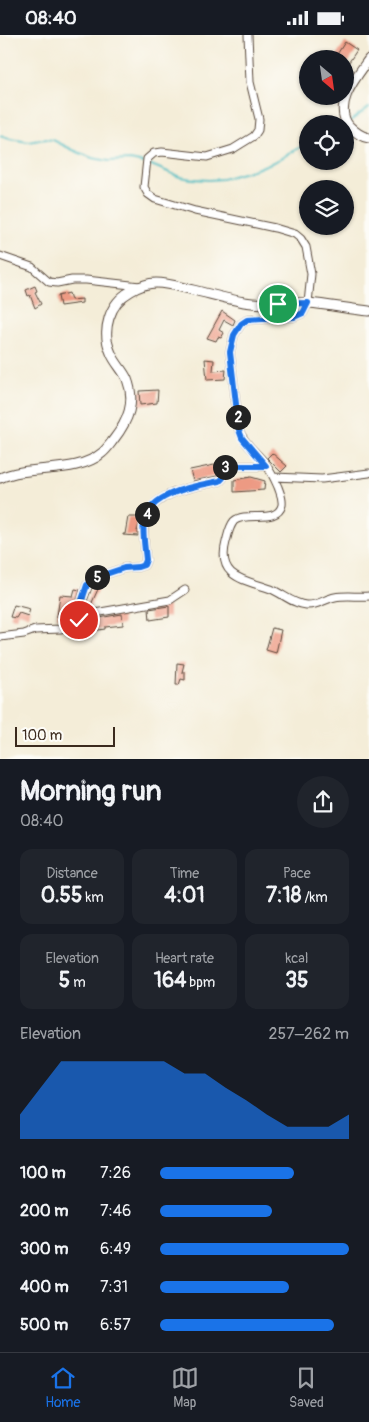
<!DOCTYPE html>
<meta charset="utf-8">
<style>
body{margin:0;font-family:Pangolin,sans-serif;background:#20242c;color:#f1f3f6;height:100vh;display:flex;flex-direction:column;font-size:19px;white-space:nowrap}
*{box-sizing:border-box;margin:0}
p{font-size:16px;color:#9ea1a6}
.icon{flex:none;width:28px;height:28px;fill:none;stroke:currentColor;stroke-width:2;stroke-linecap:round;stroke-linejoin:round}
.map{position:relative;height:724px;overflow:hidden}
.panel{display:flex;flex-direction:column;background:#171b24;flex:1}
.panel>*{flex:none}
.needle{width:32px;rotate:151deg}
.controls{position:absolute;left:299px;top:15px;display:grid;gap:10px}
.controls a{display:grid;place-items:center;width:55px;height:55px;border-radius:50%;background:#171b24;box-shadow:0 1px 4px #0004;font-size:25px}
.scale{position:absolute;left:15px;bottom:12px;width:100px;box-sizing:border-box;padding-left:5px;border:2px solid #3b2a1e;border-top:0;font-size:14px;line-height:18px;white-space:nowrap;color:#3b2a1e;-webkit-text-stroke:4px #fdfcf7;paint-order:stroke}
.pin{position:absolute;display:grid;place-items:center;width:42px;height:42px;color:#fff;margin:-21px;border:2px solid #fff;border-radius:50%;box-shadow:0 1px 5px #0007}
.km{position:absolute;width:25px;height:25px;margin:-12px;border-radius:50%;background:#222;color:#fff;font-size:14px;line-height:25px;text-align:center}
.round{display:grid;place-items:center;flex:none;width:52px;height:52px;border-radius:26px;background:#20242c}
.head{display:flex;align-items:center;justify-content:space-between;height:85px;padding:0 20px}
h1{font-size:28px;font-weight:800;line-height:38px}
.stats{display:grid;grid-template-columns:repeat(3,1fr);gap:8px;height:85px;padding:5px 20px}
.stats div{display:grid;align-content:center;border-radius:12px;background:#20242c;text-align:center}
.stats b{font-size:21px;font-weight:800}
.stats small{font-size:14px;font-weight:400}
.stats p{font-size:14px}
.chart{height:140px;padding:10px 20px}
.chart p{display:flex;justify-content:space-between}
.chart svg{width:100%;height:90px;margin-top:5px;fill:#1a73e8;opacity:.7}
ul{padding:0 20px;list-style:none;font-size:16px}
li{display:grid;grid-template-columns:80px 60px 1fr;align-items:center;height:38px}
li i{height:12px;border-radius:6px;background:#1a73e8}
.status{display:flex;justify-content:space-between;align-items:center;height:35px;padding:0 25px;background:#171b24;direction:ltr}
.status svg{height:14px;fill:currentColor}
.dock{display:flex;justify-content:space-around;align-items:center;height:70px;border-top:1px solid #363941;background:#171b24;font-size:14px;color:#9ea1a6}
.dock a{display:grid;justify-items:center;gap:2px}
.dock .active{color:#1a73e8}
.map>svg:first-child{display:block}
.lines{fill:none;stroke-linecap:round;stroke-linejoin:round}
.stream{stroke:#50bec4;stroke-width:2}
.building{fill:#ed9a83}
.minor-casing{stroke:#57473a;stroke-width:9}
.tertiary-casing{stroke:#57473a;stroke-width:11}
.minor{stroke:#fff;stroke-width:7}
.tertiary{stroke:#fff;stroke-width:9}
.route-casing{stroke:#fff;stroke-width:10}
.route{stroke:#1a73e8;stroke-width:6}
</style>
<div class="status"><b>08:40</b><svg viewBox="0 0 49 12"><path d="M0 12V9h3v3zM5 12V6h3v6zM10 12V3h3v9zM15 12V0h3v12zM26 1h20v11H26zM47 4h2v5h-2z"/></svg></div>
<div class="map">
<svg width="369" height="725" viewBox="0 0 369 725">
<rect width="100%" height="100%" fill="#fdfcf7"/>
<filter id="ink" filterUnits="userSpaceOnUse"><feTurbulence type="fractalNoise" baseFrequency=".02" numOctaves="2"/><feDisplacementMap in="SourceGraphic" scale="10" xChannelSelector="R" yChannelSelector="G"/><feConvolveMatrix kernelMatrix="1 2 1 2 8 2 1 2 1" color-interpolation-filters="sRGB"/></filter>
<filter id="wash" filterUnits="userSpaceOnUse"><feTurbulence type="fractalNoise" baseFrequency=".0096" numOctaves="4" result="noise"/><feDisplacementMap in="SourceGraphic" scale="20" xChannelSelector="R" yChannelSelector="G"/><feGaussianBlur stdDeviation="1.12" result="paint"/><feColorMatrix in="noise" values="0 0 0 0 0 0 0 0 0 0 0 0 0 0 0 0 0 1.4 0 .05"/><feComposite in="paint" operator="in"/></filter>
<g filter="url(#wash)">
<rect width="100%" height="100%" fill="#f4edd8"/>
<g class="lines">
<path class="stream" d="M349,87L369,72
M0,101L10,104L29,107L44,104L53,105L73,115L92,123L109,126L130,125L144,128
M149,129L180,142L192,144L209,145L222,144L256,134L276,126L308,108"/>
</g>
<g id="blocks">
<path class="building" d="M345,7L357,15L345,33V24H334Z
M35,251L37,256L35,257L41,269L35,273L30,260L28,261L26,255Z
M69,258L71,265L82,264V268L60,271L58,261Z
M222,276L235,285L233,290L224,285L219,295L224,298L221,303L218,302L216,306L207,303Z
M205,324L214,325L213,336L226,335L225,344L207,345Z
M158,355L157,368L140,370L139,356Z
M272,418L287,431L281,437L267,423Z
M219,429L217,441L193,446L190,435Z
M251,442L265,446L264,455L234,457V445Z
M128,482H141L137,496L138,495V501L123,500V499H125Z
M94,550L99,552L89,574H87L86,573L87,566L92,553Z
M75,554L80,555L73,581L68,583L64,581V583L57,582L60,560L73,561Z
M14,570L30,574L28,581L19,578L16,583L10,582Z
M169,571V582L150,585L149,574Z
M122,579L123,590L105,592V594L86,597V589L91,587L93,584Z
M272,593L281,595L276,618L266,615Z
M177,628L184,629L182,637H185V645L181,644L179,650H176Z"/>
</g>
</g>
<g filter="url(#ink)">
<use href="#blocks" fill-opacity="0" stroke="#57473a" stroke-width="1"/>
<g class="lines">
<g class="minor-casing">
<path id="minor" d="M248,0L250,47L259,84L258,95L254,101L233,114L207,122L162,117L154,118L147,124L144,152L148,159L155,164L195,176L275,193L295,199L301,204L306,212L311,239L308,268L303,278L294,282L247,285L241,289L234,300L230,317L239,395C244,409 256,417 265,428C270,435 274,443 278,452C280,458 283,463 282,470C277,490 246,475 234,486C229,492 228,500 226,507C216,544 247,545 271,554C283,559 293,569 306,570C317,571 325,564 335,562C345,560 358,562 369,561
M0,221L32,232L49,247L57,248L72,245H86L140,251
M274,442L322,444L369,438
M79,585L82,565L87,550L94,543L124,533L138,532L144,530L146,525C145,514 142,497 145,486C151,457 195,451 220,446L223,443L224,433L228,431H266
M0,602L24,599L35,595L61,594L74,586L88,583L89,579L170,565L185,555"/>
</g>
<g class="tertiary-casing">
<path id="tertiary" d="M369,24C357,41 332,70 349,91C355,97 361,102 369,103
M0,443C31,429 76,440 102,418C107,414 110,409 114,404C128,386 136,367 127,344C123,335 115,328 111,318C101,296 109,268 131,256C138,252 147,248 156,248C168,248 180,252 193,255C210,259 227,264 244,267C267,271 287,267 309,268C329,270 349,274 369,276"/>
</g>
<use href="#minor" class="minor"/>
<use href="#tertiary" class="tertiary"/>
</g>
</g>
<g class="lines" filter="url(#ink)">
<g class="route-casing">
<path id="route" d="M79,585L82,565L87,550L94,543L124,533L138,532L144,530L146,525C145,514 142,496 144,486C151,457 195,451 220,446L223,443L224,433L228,431H266L242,403L239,395L230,317L234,300L241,289L247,285L294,282L303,278L308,268L278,269"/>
</g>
<use href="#route" class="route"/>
</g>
</svg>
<div class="controls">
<a><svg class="needle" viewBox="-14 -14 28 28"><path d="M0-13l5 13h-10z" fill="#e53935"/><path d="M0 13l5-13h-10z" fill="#9ea1a6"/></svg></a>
<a><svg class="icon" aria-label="locate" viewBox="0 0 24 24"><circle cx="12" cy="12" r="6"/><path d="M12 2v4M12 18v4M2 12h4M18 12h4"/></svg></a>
<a><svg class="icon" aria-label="layers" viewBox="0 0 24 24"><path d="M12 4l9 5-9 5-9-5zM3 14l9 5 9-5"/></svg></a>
</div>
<div class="scale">100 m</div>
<div class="pin" style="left:278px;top:269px;background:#1e9e55"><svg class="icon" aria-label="arrive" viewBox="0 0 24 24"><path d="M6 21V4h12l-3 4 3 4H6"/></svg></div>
<div class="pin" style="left:79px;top:585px;background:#d93025"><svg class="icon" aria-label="check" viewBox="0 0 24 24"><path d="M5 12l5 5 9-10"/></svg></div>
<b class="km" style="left:238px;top:382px">2</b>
<b class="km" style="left:225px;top:432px">3</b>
<b class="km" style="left:147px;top:479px">4</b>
<b class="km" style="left:97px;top:542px">5</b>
</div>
<section class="panel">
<div class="head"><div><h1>Morning run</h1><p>08:40</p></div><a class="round"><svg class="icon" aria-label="share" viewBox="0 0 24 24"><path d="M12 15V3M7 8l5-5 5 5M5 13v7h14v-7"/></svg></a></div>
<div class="stats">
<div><p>Distance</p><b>0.55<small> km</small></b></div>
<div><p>Time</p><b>4:01</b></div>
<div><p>Pace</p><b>7:18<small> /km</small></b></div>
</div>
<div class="stats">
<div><p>Elevation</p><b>5<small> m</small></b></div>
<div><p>Heart rate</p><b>164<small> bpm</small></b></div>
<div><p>kcal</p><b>35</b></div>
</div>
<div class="chart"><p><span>Elevation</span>257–262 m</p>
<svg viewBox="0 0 160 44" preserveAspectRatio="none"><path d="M0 44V32L10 19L20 6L30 6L40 6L50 6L60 6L70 6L80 12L90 12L100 19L110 25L120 32L130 38L140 38L150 38L160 32V44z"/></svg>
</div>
<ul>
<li><b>100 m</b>7:26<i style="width:71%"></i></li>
<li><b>200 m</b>7:46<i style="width:59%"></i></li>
<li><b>300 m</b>6:49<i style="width:100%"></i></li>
<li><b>400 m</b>7:31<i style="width:68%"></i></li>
<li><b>500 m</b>6:57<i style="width:92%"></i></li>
</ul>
</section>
<nav class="dock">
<a class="active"><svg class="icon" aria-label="home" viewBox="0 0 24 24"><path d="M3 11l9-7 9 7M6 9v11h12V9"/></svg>Home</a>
<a><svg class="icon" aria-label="map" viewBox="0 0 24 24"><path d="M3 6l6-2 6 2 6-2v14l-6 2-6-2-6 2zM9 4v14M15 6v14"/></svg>Map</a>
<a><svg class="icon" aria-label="saved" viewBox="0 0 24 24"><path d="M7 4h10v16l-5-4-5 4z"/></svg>Saved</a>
</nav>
